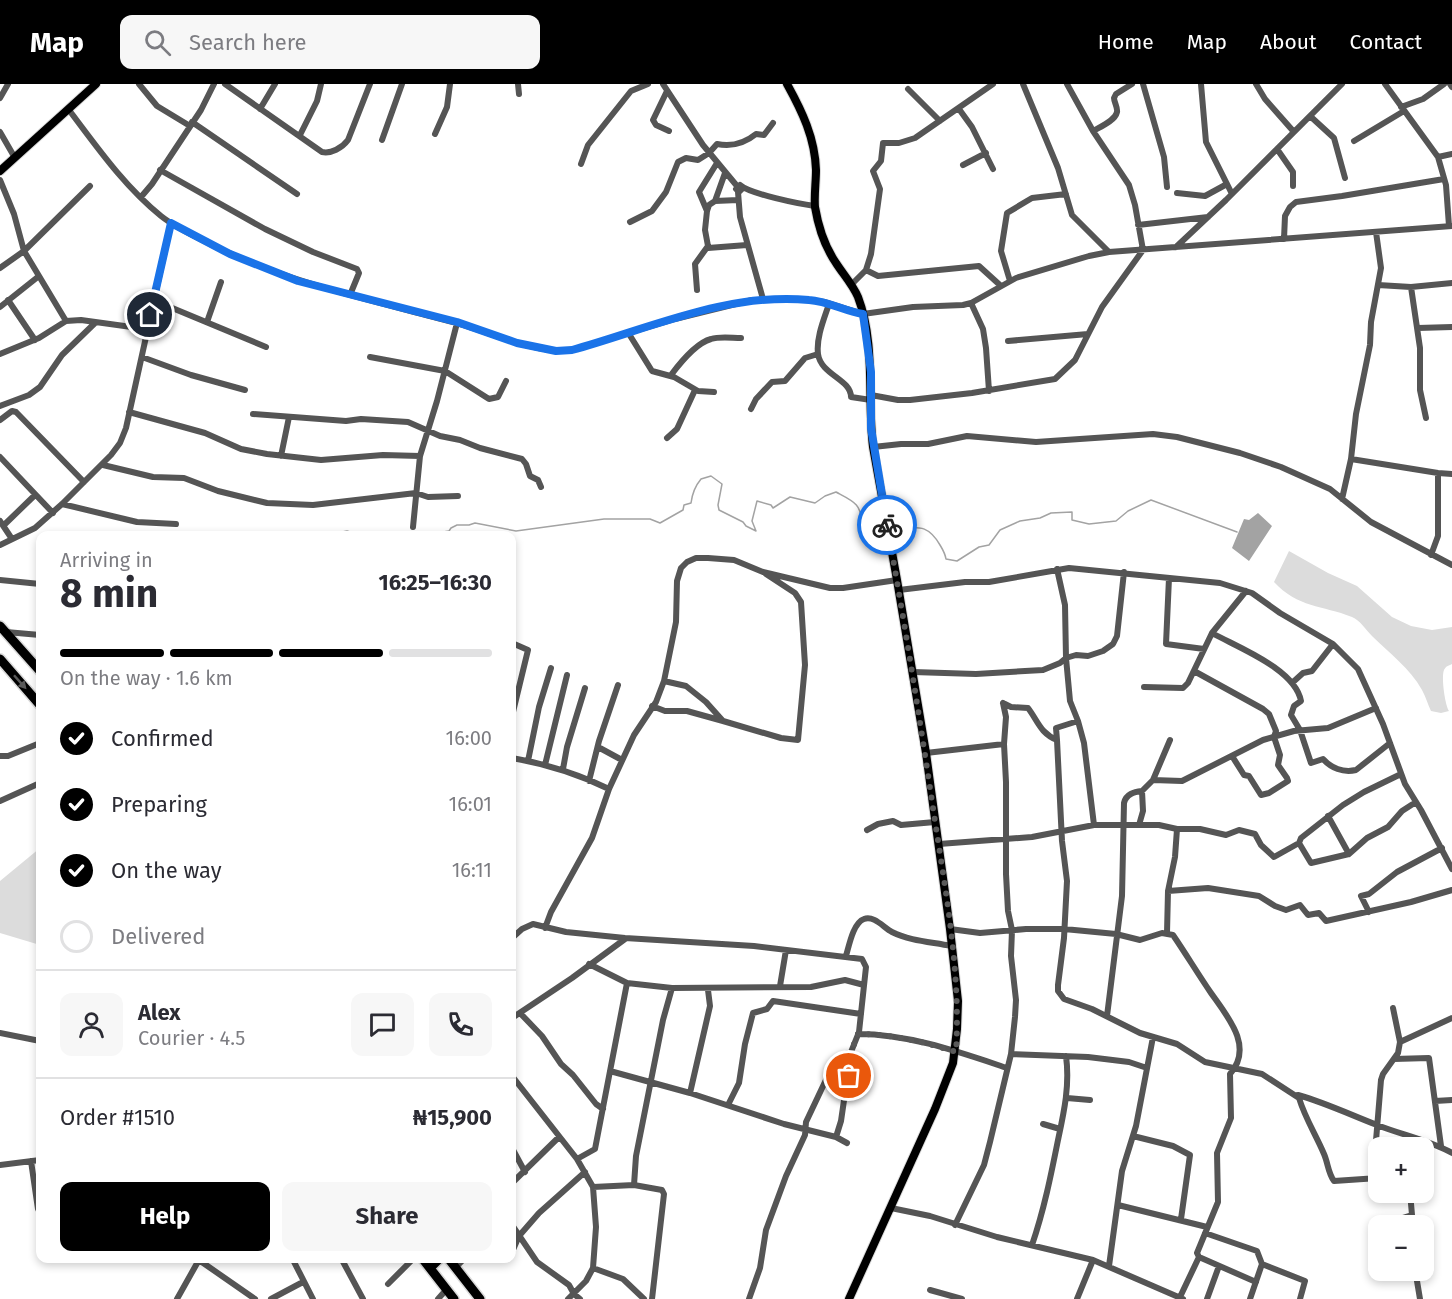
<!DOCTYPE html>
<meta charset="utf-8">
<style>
:root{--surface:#fff;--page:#f7f7f7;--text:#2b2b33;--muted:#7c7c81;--line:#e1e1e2;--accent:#000}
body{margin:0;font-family:"Fira Sans",sans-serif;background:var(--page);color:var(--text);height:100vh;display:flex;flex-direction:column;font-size:22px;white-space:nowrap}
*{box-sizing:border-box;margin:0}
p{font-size:20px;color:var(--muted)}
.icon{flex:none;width:33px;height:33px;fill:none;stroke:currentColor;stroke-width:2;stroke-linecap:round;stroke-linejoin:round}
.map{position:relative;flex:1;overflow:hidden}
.side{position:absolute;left:36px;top:447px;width:480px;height:732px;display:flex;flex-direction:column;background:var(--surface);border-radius:12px;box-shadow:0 3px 9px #0003}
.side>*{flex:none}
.fabs{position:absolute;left:1368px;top:1053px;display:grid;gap:12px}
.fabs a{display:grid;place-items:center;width:66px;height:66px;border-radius:12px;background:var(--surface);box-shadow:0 3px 9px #0003;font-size:30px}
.pin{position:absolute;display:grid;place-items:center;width:51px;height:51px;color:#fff;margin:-26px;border:3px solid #fff;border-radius:50%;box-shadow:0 2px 6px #0007}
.courier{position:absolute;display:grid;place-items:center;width:60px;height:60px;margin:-30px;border:4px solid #1a73e8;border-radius:50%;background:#fff;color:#222;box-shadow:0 2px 8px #0007}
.summary em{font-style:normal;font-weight:700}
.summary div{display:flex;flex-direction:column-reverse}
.summary{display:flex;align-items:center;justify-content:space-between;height:102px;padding:0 24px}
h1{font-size:39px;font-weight:700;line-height:45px}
.bar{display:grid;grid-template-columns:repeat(4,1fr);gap:9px 6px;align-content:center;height:72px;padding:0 24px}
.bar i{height:8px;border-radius:4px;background:var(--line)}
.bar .on{background:var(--accent)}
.bar p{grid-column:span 4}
.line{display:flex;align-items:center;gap:15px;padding:0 24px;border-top:2px solid var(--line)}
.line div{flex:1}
.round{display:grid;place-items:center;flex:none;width:63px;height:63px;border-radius:12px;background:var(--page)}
ol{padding:0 24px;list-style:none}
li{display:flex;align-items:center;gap:18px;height:66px}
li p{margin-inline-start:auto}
li .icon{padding:6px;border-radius:50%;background:var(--accent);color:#fff;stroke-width:4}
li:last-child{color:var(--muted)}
li i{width:33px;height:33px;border:3px solid var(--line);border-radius:50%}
.button{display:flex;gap:12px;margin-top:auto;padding:12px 24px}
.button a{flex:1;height:69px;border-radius:12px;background:var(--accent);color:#fff;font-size:24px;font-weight:700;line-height:69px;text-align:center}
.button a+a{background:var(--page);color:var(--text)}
header{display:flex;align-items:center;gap:36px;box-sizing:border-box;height:84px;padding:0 30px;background:var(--accent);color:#fff}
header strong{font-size:28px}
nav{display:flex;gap:33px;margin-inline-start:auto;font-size:21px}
.search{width:420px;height:54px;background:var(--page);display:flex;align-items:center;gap:15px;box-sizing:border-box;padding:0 21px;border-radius:12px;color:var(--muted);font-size:22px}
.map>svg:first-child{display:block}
.green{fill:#dcdcdc}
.water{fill:#a3a3a3}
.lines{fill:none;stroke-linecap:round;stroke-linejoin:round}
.stream{stroke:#a3a3a3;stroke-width:1.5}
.major-casing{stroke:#dbdbdb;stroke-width:10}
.highway-casing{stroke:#dbdbdb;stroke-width:12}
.minor{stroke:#555;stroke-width:6}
.major{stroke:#000;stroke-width:8}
.highway{stroke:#000;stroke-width:9}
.oneway{fill:#595959}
.done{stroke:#595959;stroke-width:6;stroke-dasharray:0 10.8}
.route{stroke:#1a73e8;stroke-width:8}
</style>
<header>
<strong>Map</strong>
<div class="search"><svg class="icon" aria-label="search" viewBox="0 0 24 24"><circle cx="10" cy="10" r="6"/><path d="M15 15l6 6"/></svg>Search here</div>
<nav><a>Home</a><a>Map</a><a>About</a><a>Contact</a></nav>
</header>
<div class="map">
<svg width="1452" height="1215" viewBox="0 0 1452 1215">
<rect width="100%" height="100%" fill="#fff"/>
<path class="green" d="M 1289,467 L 1328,489 L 1357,502 L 1392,533 L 1411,542 L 1432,546 L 1452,543 L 1452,580 C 1448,582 1446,582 1444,586 C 1441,593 1445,621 1449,627 L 1441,629 L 1431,627 C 1428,621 1426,613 1422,606 C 1410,584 1389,569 1372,552 C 1366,546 1360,536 1352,533 C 1322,521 1298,524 1274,498 Z
M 40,764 L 40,861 L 0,849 L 0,797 Z"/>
<path class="water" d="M 1258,429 L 1272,442 L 1249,477 L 1232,464 L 1244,435 L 1249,436 Z"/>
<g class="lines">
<path class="stream" d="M 892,444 C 915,445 926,437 940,461 C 943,466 945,469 946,475 L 957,477 L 979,463 L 989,461 L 1000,446 L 1020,437 L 1040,434 L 1051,429 L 1072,428 L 1072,436 L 1089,440 L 1116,437 L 1128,427 L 1151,416 L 1237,448
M 323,452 L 347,447 L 363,452
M 420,452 L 449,447 L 451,444 L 457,441 L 469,441 L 475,439 L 516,447 L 604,435 L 650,435 L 660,439 L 683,426 L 684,421 L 691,419 C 692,411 696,401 701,395 L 711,392 L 722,400 L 718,421 L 719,426 L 743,438 L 746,442 L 756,447 L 752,437 L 757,417 L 771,421 L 773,424 L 790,413 L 815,419 L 825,412 L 836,408 C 855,418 860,419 863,441 L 871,447 L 884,445"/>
<g class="major-casing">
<path id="major" d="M 787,0 C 802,27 815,54 816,86 C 816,98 814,111 815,123 C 818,141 825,163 836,179 C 843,190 853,201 858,213 C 876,260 867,315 873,363 L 897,496 L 926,669 L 950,845 L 958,917 L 957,945 L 953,979 L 935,1025 L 849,1215
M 0,87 L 96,0"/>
</g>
<g class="highway-casing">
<path id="highway" d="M 0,542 L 40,587
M 0,575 L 40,621
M 422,1174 L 454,1215
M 448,1174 L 480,1215
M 430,1184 L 440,1174"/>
</g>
<path class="minor" d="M 139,0 L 157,22 L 190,42
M 225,0 L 322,68 C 331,70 342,64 348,56 L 370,0
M 518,0 L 519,10
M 663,0 L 703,61 L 737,102
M 1023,0 L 1058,84 L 1072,131 L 1109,168
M 1143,0 L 1164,73 L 1167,103
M 1201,0 L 1206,58 L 1232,110
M 1256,0 L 1265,15 L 1294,48
M 1385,0 L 1438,73 L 1446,101 L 1449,142
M 1450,0 L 1452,3
M 908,5 L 940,37
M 667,7 L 653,36 L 656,41 L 669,47
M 0,14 L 8,0
M 1401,23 L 1423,15 L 1444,0
M 260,25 L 275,0
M 959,25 L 972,43 L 993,85
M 69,26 C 97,63 124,102 161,132 C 176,144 194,152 212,161 C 288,199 371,216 453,238 C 488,247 536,271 572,266 L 675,235 L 752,216 L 809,216 L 825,218 L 863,230 L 913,223 L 963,221 L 971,219 L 1016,194 L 1089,172 L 1109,168 L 1452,142
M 1310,32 L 1334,54 L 1345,94
M 192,38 L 297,110
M 1093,47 C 1100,43 1115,37 1117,28 C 1118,24 1114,18 1114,14 L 1116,10 L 1132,0
M 0,48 L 15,74
M 435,50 L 447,23 L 450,0
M 300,51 L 317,17 L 321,0
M 382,56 L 402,0
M 1354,57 L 1404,27
M 1277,65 L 1293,88 L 1293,102
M 1438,73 L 1452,70
M 581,80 L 588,61 L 631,7 L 648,0
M 963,81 L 986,69
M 160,86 L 265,145 L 313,168 L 357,185 L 359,189 L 350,211
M 0,96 L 14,130 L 24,167 L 90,102
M 743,104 L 739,108 L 736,105 L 740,101 C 750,110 800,120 815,122
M 738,108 L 740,133 L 763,215
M 1177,109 L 1205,112 L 1227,100
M 141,113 L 152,100 L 201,26 L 214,0
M 715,117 L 738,116
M 707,127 L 699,108 L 717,79
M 630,138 L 652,127 L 666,108 L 678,78 L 686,74 L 698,76 L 709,69 L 717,60 C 732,63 745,59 756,50 L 764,51 L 773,39
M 1138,141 L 1208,133
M 1284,155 L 1285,132 L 1290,123 L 1296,118 L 1342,112 L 1444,95
M 1176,163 L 1226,116 L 1342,0
M 708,164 L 747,161
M 0,184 L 24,167 L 66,237
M 866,186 L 878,192 L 979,182 L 1001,202
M 1010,197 L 1001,167 L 1007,129 L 1032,114 L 1066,110
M 851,201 L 866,186 L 871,170 L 880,105 L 873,87 L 881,77 L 883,59 L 899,59 L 915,54 L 993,0
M 1378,201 L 1411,203 L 1452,199
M 1411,203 L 1420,264 L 1420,306 L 1426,334
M 697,206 L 695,180 L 708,162 L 705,146 L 707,127 L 709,121 L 715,117 L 725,89
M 8,216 L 35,256
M 153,216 L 266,263
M 971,219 L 983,245 L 986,264 L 989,307
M 829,220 C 824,235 816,254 818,270 C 821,291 851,295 851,313 L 871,316
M 0,223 L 39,192
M 207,238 L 221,198
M 1418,244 L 1452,243
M 629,250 L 652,287 L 674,293 L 698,307 L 714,308
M 1008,257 L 1088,250
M 0,270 L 39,254 L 66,237 L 81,236 L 146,245
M 142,273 L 191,291 L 245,306
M 370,273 L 445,287 L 489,315 L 498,313 L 506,297
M 671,291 C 680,279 696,259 711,255 C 720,252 732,254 741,254
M 871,311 L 898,316 L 910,316 L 972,309 L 1055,295 L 1075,276 L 1102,223 L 1143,166 L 1135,121 L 1129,101 L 1093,47 L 1067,0
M 0,322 L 29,311 L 40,303 L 62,271 L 95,239
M 751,325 L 756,315 L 772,298 L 785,297 L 805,274 L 818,270
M 129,328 L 205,349 L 241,365 L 267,370 L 321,376 L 383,371 L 420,372
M 253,330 L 346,337 L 361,335 L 408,338 L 440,352 L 460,356 L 480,364 L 522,375 L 526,380 L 530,392 L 538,396 L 541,403
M 0,336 L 12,327 L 16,328 L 84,398
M 667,354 L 677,345 L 695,306
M 873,363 L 901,360 L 928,360 L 967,352 L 1036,358 L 1153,350 L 1177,353 L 1240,369 L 1281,383 L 1330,405 L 1371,438 L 1452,481
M 281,372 L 289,333
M 0,373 L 53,429
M 1351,375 L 1438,389 L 1452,390
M 103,381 L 153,393 L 184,394 L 218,407 L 267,419 L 313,421 L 416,409 L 428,413 L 458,412
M 1342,415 L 1351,375 L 1356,330 L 1370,261 L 1371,238 L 1381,184 L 1376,148
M 62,420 L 137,438 L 176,440
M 0,437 L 12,455
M 4,441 L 35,411
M 413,443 L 420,372 L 437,317 L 457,239
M 0,461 L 35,444 L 62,420 L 111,371 L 120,359 L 126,344 L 171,139
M 1431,471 L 1438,452 L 1438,389
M 1057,485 L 1065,521 L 1066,574 L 1070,617 L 1078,637 L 1084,659 L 1094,741
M 1169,494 L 1166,560 L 1204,565
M 0,496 L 40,500
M 899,506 L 965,498 L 989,498 L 1069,484 L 1220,499 L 1252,509 L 1280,529 L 1333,560 L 1358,585 L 1383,640 L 1405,700 L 1421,726 L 1452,785
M 6,548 L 40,551
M 1212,549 C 1239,564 1295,585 1301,617 L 1294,622 L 1291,631 L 1300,646 L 1311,679 L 1323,675 C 1331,684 1343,689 1356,686 L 1390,659
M 512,559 L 528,566 L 512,632
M 1194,587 L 1263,625 L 1269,630 L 1276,647 L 1274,653 L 1280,671 L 1278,681 L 1287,694 L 1288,697 L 1269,709 L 1261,711 L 1249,692 L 1244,691 L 1232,672
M 913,588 L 976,590 L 1043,586 L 1060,579 L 1066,574 L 1076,571 L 1088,572 L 1103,567 L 1113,560 L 1117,552 L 1124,488
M 664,597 L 686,602 L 706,618 L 723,637 L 781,654 L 798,656 L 805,581 L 801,518 L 795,509 L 766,490
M 1292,599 L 1303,589 L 1312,587 L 1333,560
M 1144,603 L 1183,604 L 1188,599 L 1212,549 L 1246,507
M 1003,619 L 1011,623 L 1028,624 C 1038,637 1040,649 1057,656 L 1062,757 L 1067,797 L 1064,854 L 1058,901 L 1058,907 L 1064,915 L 1092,925 L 1140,949 L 1177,960 L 1205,978 L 1262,990 L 1299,1014 C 1305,1034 1316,1051 1324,1070 C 1328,1079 1328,1089 1334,1097 L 1378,1094
M 652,622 L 665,627 L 687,627 L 723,637
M 1057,656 L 1056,644 L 1078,637
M 598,663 L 622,676
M 926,669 L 1004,660
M 0,672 L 8,672 L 40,659
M 512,674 C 547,680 576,689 609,705 L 634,651 L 656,618 L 664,597 L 676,538 L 677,497 L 681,484 L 687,478 L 696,474 L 708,474 L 734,476 L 763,488 L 830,504 L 843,504 L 897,496
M 528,677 L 539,623 L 551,584
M 545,681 L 567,591
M 563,685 L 567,663 L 585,604
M 1401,690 L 1364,708 L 1343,721 L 1301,754 L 1299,759 L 1311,779 L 1349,770 L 1367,754 L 1388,743 L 1402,727 L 1416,718
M 1153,696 L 1182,697 L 1263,656 L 1294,647 L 1328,644 L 1376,624
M 589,697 L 599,657 L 618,601
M 0,717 L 40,699
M 1328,732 L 1349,770
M 1139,741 L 1143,727 L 1142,707 L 1153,696 L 1170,656
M 867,746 L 878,740 L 893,737 L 901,741 L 935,738
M 939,760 L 1032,753 L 1094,741 L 1159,741 L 1177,745 L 1200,745 L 1226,751 L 1239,746 L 1255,750 L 1261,761 L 1274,773 L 1299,759
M 1168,807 L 1208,804 L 1259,812 L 1275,822 L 1286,826 L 1300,821 L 1308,831 L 1319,829 L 1326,837 L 1411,818 L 1452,806
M 1369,828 L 1361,812 L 1369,810 L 1397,788 L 1442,764
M 545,844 L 551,828 L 592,754 L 609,705
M 950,845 L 980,849 L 1026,845 L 1064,845 L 1116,850 L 1140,856 L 1162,849 L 1173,851 C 1186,870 1198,890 1211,909 C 1228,933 1254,963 1230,990 L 1231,1034 L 1217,1069 L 1218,1118 L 1197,1169 L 1199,1173 L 1180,1213
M 1167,849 L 1168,807 L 1175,773 L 1177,745
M 512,854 L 522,845 L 533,840 L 566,848 L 625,854 L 754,862 L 862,875 L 866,883 L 859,948 L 851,968 L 841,1037 L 836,1053
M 846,872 C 849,862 853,839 864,835 C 874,831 884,844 892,848 C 910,857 932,858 951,862
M 589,880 L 627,899 L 672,904 L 811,903 L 845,896 L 864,901
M 780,902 L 786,866
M 1393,924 L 1400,958
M 520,929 L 542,952 L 561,980 L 573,991 L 596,1020 L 603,1025
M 1107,932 L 1122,812 L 1124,719 C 1126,710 1134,708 1142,707
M 512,934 L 572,894 L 625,855
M 0,949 L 40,957
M 858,950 C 909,950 959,968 1007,984
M 1011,970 L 1088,973 L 1129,978 L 1147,984
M 1394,975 L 1429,974 L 1441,1062
M 610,987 L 690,1009 L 784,1040 L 836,1053 L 847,1059
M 512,992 L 577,1075 L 593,1103 L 596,1143 L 593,1184 L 586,1197 L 568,1215
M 690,1009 L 710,922 L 708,906
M 1298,1011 C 1326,1019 1351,1031 1377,1041 C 1402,1051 1429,1056 1452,1069
M 1067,1014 L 1090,1016
M 1435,1017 L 1452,1016
M 728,1021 L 739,999 L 745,960 L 753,929 L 767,925 L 773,917 L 861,930
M 1043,1040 L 1060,1045
M 1133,1052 L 1173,1062 L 1190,1071 L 1181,1135
M 512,1064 L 525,1088
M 577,1075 L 595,1065 L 627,899
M 31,1077 L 38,1125 L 40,1125
M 0,1081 L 40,1076
M 1373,1093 L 1381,996 L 1383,990 L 1398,969 L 1400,958 L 1452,934
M 512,1099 L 559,1053
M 634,1101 L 636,1072 L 663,936 L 672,904
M 593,1103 L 634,1101 L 662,1106 L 664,1110 L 652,1215
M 1118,1121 L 1207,1143
M 891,1124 L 930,1132 L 997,1153 L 1093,1176 L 1183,1215
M 512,1141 L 537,1178 L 569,1201 L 574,1210 L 580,1215
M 955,1141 L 984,1081 L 990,1058 L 1011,970 L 1015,933 L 1016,916 L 1011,872 L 1012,846 L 1008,827 L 1006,790 L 1006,698 L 1004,660 L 1006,633 L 1003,619
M 1384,1142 L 1383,1140 L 1412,1131 L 1410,1108
M 1205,1149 L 1257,1167 L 1262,1180 L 1250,1215
M 1032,1161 C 1044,1126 1051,1091 1058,1056 C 1064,1028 1070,1001 1066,972
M 512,1168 L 519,1152 L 539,1129 L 585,1088
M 1199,1173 L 1256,1198
M 196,1174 L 255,1215
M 292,1174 L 313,1215
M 341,1174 L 363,1215
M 499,1174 L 503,1174
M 1262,1180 L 1305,1197 L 1300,1215
M 1109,1182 L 1122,1087 L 1136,1042 L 1153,953
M 455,1184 L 465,1174
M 593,1184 L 623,1195 L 644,1215
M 1397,1186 L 1404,1191 L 1413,1189 L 1416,1191 L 1420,1215
M 388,1200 L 414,1174
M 930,1206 L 962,1215
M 177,1215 L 200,1174
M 271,1215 L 303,1198
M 438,1215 L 446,1206
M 749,1215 L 760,1184 L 766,1146 L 786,1092 L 805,1051 L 806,1038 L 833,981 L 840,972 L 851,968
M 1077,1215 L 1093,1176
M 1207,1215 L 1219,1182"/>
<use href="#major" class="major"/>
<use href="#highway" class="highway"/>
</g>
<defs><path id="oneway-solid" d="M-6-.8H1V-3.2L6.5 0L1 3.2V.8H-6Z" transform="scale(1.5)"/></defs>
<use class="oneway" href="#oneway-solid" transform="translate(20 598) rotate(48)"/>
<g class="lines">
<path class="done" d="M 849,992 L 851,968 L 858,950 C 891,950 925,958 956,968 C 961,887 945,804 933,724 C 919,630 904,535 887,441"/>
<path class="route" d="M 150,231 L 171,139 L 230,170 L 298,197 L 457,238 L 517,259 L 556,267 L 572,266 C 648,245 728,208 809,216 C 828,217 844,227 863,230 L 871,288 L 871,344 L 887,441"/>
</g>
</svg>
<div class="fabs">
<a>+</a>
<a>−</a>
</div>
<div class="pin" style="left:849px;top:992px;background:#ea580c"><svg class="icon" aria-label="bag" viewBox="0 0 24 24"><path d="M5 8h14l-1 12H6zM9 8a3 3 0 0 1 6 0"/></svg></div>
<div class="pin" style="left:150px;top:231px;background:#1f2937"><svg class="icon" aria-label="home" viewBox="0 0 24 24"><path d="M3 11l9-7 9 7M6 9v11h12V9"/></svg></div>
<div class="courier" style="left:887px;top:441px"><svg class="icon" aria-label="bike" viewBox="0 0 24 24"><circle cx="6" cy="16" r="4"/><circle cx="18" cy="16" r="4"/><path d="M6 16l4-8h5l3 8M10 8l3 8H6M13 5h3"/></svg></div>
<section class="side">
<div class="summary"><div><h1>8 min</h1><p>Arriving in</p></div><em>16:25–16:30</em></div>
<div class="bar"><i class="on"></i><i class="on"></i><i class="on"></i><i></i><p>On the way · 1.6 km</p></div>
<ol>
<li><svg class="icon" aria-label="check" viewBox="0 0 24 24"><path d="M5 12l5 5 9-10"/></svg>Confirmed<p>16:00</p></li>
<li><svg class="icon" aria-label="check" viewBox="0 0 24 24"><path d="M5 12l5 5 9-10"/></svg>Preparing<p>16:01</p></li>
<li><svg class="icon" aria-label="check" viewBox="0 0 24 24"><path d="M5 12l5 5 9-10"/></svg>On the way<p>16:11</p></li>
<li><i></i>Delivered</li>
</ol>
<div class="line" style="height:108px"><a class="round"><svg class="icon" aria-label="person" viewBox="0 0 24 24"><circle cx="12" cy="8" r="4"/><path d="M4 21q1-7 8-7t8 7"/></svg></a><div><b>Alex</b><p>Courier · 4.5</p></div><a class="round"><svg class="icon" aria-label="chat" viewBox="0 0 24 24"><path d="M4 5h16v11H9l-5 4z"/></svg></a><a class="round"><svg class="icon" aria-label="phone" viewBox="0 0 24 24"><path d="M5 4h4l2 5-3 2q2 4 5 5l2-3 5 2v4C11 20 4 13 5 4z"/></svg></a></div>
<div class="line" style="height:78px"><div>Order #1510</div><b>₦15,900</b></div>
<div class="button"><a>Help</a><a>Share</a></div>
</section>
</div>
